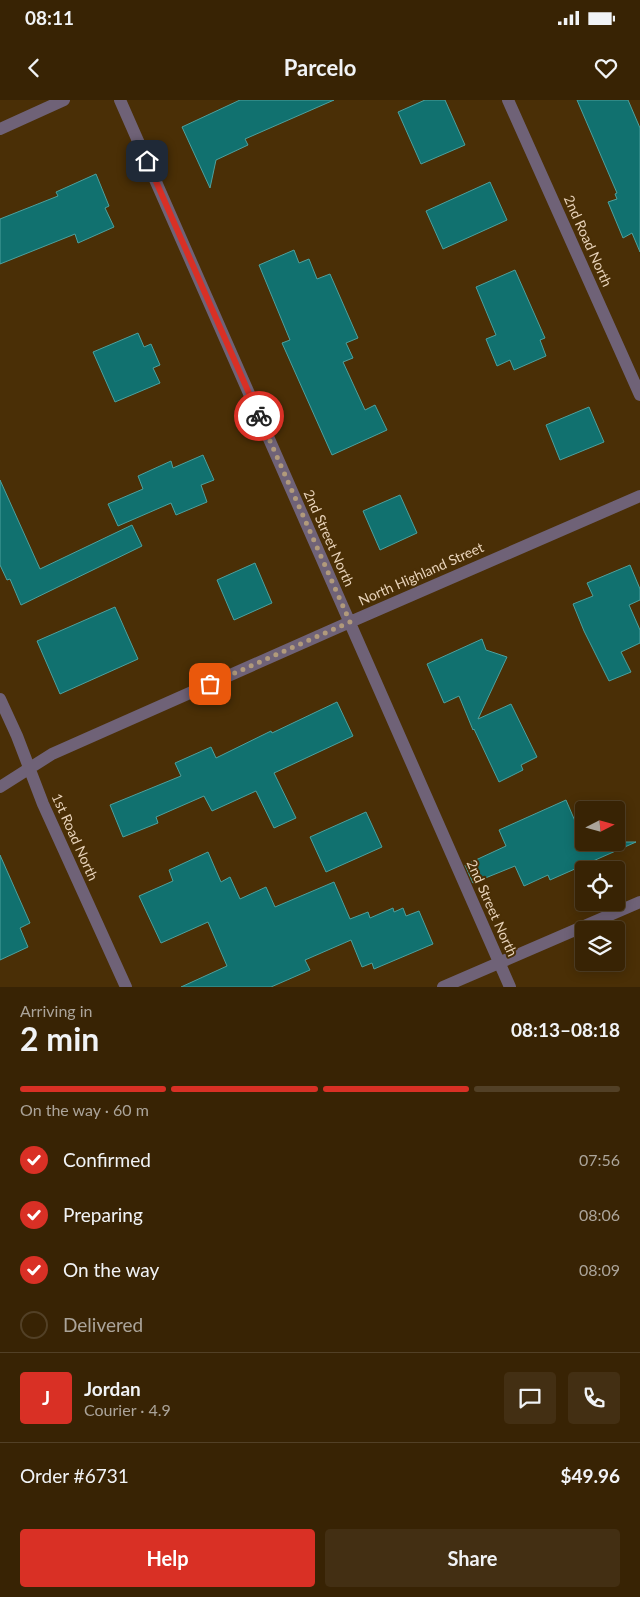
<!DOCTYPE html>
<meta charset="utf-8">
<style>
:root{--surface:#382304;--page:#432f13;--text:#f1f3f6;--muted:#aba49a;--line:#524026;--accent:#d93025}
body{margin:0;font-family:Lato,sans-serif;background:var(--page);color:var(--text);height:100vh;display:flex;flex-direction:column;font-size:19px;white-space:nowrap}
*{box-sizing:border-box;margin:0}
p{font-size:16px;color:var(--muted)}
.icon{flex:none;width:28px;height:28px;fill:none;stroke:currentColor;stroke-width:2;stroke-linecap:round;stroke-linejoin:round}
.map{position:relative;height:887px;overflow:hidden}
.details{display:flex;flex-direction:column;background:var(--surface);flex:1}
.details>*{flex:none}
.needle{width:32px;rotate:84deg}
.buttons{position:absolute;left:575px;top:701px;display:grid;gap:10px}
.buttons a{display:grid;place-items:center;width:50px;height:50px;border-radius:5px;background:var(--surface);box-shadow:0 2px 12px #0003,0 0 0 1px var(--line);font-size:25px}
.pin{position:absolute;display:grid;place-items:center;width:42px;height:42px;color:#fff;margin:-21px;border-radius:10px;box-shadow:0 2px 8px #0006}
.courier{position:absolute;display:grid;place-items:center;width:50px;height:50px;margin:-25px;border:4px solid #d93025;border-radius:50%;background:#fff;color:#222;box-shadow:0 1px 6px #0007}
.headline em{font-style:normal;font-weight:700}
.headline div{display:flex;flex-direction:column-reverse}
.headline{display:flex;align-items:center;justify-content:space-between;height:85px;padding:0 20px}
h1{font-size:32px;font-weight:700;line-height:38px}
.bar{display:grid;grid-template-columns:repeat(4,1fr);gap:8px 5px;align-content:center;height:60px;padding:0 20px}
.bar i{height:6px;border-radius:4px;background:var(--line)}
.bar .current{background:var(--accent)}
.bar p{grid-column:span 4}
.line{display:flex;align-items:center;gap:12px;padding:0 20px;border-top:1px solid var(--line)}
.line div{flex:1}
.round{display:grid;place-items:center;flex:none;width:52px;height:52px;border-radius:5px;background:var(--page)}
ol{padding:0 20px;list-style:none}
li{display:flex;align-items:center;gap:15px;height:55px}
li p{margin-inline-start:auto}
li .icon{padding:5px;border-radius:50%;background:var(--accent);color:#fff;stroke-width:4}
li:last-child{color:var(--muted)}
li i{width:28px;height:28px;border:2px solid var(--line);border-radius:50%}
.cta{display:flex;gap:10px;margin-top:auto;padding:10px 20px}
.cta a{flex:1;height:58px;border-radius:5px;background:var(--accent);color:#fff;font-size:20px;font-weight:700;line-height:58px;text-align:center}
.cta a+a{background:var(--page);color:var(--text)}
.status{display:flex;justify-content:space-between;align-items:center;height:35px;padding:0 25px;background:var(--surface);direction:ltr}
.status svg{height:14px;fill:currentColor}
header{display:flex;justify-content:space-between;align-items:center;height:65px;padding:0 20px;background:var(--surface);font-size:22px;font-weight:700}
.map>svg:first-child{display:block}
.building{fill:#11716f;stroke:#4da19e}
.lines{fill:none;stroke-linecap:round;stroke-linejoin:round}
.minor{stroke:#6f6277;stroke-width:12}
.done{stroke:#b19a7b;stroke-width:5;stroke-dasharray:0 9}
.route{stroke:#d93025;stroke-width:6}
.labels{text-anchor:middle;stroke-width:4;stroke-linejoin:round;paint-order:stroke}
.street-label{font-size:14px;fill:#e8d3ba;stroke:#4a2f06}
</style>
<div class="status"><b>08:11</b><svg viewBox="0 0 49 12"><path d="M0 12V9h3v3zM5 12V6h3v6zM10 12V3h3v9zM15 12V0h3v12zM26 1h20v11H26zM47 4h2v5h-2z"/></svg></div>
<header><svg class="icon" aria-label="back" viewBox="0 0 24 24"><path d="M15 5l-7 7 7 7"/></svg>Parcelo<svg class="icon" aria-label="heart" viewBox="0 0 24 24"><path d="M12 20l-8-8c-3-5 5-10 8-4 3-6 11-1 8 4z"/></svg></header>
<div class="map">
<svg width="640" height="887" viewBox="0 0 640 887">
<rect width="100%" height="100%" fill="#4a2f06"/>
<path class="building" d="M 240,0 L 334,0 L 245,39 L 248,45 L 216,60 L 210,88 L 182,27 Z
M 425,0 L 445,0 L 465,45 L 421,64 L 398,12 Z
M 577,0 L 628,0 L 640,28 L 640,152 L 632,133 L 623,138 L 608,102 L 617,99 L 615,94 L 617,93 Z
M 96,74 L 109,106 L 105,108 L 114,127 L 78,143 L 75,134 L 0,164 L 0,119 L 58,96 L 56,92 Z
M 490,82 L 507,120 L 443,149 L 426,111 Z
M 294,150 L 299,163 L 309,159 L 317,179 L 330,174 L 358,238 L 346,243 L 353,258 L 343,262 L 365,310 L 375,305 L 387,330 L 332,355 L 282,243 L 290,240 L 259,165 Z
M 515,170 L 545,238 L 540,240 L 546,256 L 514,270 L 510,260 L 497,266 L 486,239 L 496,235 L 476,187 Z
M 138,233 L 144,247 L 151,244 L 160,265 L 153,268 L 160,283 L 115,302 L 93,252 Z
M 589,307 L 604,342 L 560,360 L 546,325 Z
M 203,355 L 214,380 L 201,385 L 207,402 L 176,415 L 171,403 L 118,426 L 108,404 L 143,389 L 138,376 L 171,361 L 173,368 Z
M 0,380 L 40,469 L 132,425 L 142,446 L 21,505 L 10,479 L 7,480 L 0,465 Z
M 400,395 L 417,433 L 380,450 L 363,411 Z
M 255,463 L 272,503 L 234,520 L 217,480 Z
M 630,465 L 640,489 L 640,500 L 629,505 L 640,530 L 640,543 L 621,552 L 631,572 L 609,581 L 584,531 L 573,504 L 593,496 L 587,483 Z
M 115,507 L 138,559 L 60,594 L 37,541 Z
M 482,539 L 486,550 L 507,557 L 478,619 L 511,604 L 537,657 L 521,665 L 523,670 L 499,682 L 474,629 L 473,630 L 459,596 L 444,603 L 427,564 Z
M 337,602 L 353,636 L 274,673 L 296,718 L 274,728 L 256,691 L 212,711 L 204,696 L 156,717 L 158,723 L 123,737 L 110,705 L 181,676 L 175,663 L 211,647 L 216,658 L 271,631 L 272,633 Z
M 566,700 L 584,742 L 636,742 L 550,780 L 548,775 L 524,786 L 515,766 L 473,783 L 465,765 L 506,746 L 499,730 Z
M 366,712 L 382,747 L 326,772 L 310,737 Z
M 208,752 L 221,782 L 230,777 L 240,799 L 266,787 L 275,807 L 334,782 L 350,819 L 368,812 L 370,818 L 393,808 L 394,812 L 403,808 L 406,816 L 419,811 L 433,844 L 374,869 L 372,863 L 362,867 L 351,840 L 305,860 L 310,870 L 271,887 L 181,887 L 227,866 L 208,822 L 161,843 L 139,796 L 173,781 L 169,770 Z
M 0,755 L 30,823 L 20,828 L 28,847 L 0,860 Z"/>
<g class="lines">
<path class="minor" d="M 120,0 L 510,887
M 508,0 L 640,295
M 0,29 L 64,0
M 0,599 L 17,636 L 43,704 L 126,887
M 0,687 L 52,654 L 350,522 L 640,396
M 443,887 L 640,802"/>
</g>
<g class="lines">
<path class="done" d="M 210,584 L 350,522 L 259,316"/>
<path class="route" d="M 147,61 L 259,316"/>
</g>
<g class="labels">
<g class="street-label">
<text transform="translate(588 141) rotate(66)" y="5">2nd Road North</text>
<text transform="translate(329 438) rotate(66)" y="5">2nd Street North</text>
<text transform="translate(421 474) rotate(-24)" y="5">North Highland Street</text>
<text transform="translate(75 737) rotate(66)" y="5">1st Road North</text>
<text transform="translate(492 808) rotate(66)" y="5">2nd Street North</text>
</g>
</g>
</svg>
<div class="buttons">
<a><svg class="needle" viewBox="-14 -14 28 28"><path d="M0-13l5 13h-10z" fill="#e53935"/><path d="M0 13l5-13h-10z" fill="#aba49a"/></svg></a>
<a><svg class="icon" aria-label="locate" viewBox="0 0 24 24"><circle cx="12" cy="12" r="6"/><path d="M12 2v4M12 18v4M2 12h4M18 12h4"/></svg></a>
<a><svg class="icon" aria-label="layers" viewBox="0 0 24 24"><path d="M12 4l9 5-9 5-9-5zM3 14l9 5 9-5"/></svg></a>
</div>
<div class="pin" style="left:210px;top:584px;background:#ea580c"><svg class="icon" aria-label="bag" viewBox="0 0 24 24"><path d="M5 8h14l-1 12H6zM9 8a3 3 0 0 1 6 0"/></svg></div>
<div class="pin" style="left:147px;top:61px;background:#1f2937"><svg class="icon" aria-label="home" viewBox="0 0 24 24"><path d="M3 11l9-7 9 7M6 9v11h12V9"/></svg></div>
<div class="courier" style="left:259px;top:316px"><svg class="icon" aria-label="bike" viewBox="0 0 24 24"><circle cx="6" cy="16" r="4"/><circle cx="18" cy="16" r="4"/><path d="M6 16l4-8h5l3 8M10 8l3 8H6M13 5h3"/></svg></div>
</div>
<section class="details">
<div class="headline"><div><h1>2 min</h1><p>Arriving in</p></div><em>08:13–08:18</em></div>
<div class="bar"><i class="current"></i><i class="current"></i><i class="current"></i><i></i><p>On the way · 60 m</p></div>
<ol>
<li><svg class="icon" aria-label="check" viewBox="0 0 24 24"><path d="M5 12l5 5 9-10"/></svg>Confirmed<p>07:56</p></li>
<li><svg class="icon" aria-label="check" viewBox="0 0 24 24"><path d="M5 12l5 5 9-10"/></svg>Preparing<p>08:06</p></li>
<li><svg class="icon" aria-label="check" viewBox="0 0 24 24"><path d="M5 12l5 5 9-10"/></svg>On the way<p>08:09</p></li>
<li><i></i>Delivered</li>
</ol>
<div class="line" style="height:90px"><b class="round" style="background:var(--accent);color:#fff">J</b><div><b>Jordan</b><p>Courier · 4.9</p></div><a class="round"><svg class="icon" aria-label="chat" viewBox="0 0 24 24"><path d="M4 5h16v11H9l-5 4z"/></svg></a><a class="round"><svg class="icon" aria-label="phone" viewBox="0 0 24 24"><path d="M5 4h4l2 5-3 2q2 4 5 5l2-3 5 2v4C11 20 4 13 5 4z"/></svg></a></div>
<div class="line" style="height:65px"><div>Order #6731</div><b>$49.96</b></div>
<div class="cta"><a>Help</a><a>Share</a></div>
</section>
